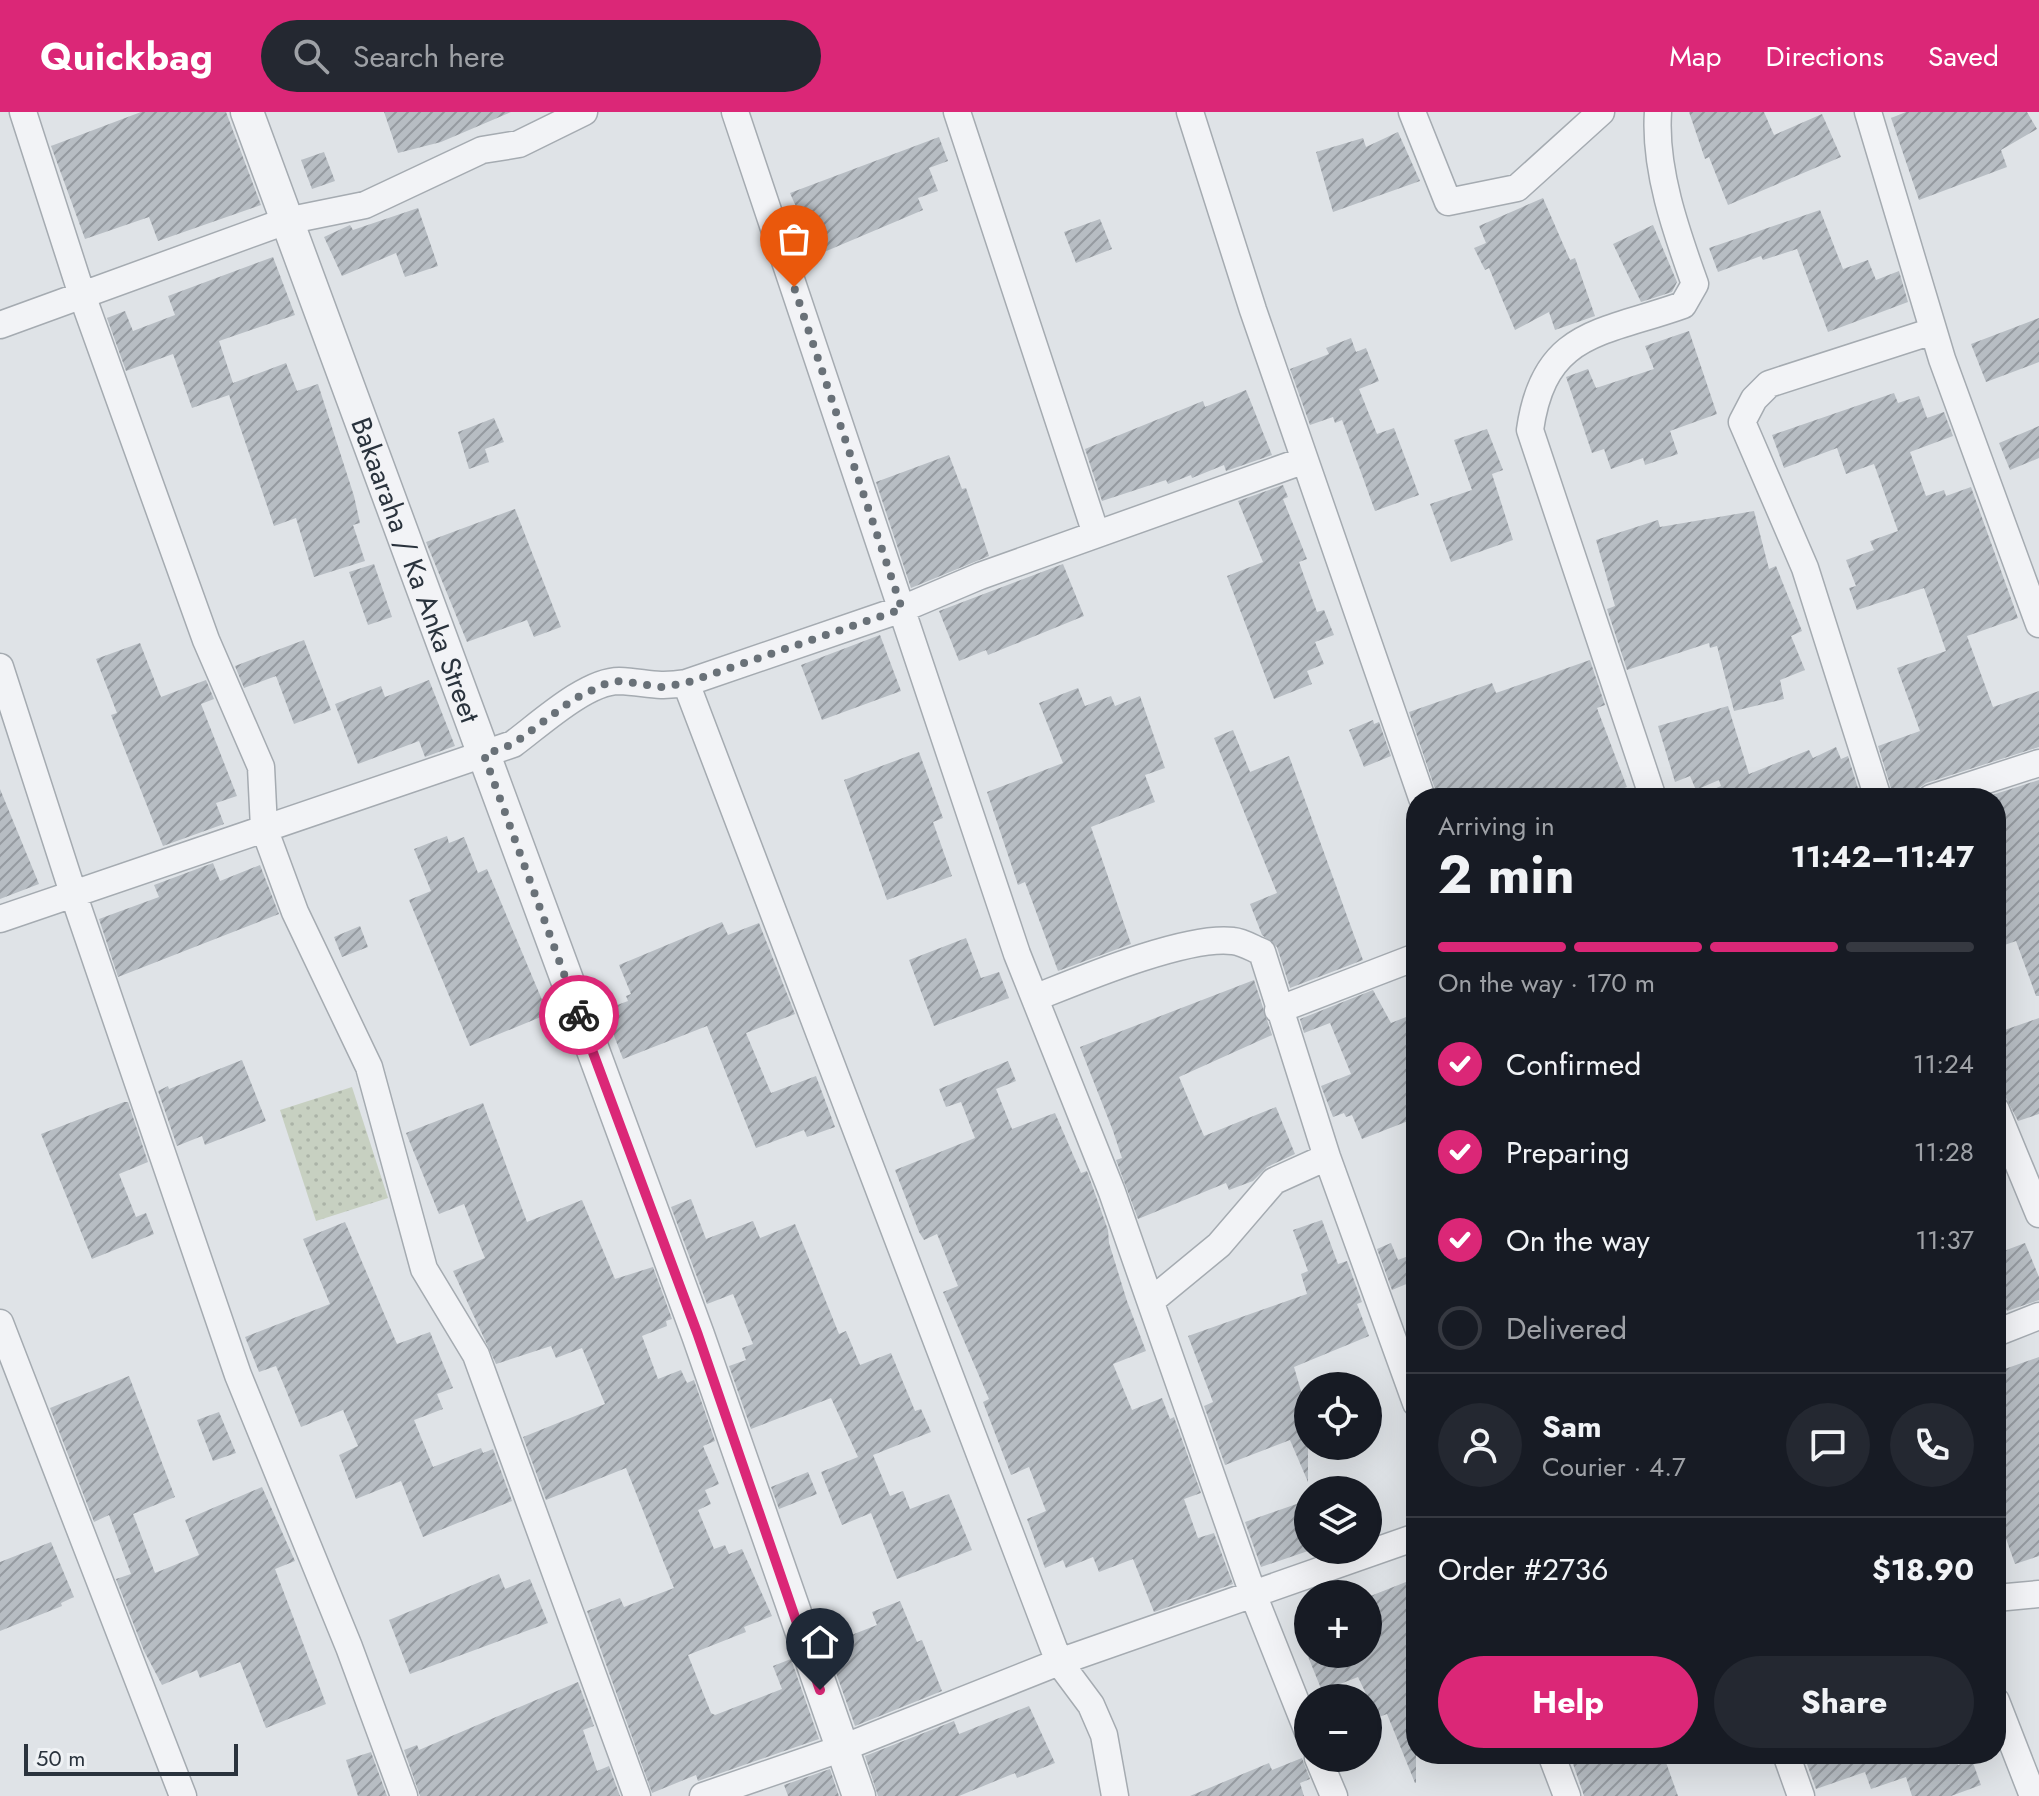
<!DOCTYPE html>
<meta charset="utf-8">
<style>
:root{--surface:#171b24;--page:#242831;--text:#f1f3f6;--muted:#9ea1a6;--line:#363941;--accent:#db2777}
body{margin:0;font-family:Jost,sans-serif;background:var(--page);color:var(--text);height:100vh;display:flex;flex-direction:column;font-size:30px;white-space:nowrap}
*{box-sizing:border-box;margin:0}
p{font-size:26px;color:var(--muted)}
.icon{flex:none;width:44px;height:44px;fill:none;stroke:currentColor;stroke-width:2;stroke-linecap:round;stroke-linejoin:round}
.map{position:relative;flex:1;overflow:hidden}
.sheet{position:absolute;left:1406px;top:676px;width:600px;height:976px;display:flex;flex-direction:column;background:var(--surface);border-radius:32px;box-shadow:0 8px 32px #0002}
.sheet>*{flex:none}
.fabs{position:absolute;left:1294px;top:1260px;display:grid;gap:16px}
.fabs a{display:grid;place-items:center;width:88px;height:88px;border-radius:50%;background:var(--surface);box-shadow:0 8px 32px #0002;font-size:40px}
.scale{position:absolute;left:24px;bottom:20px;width:214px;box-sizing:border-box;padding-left:8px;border:4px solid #2a333d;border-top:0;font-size:22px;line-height:28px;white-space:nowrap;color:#2a333d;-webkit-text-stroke:6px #eff2f5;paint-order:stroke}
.pin{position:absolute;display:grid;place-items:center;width:68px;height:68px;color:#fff;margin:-82px -34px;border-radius:50% 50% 50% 0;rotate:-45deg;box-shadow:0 0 8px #0007}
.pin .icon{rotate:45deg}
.courier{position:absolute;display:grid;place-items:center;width:80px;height:80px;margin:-40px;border:6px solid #db2777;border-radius:50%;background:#fff;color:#222;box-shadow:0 2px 10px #0007}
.summary em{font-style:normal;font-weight:700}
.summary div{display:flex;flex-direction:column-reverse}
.summary{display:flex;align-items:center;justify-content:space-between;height:136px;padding:0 32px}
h1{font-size:52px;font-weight:700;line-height:60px}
.bar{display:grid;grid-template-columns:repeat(4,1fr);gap:12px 8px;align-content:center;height:96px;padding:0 32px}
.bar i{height:10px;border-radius:6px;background:var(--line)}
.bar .current{background:var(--accent)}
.bar p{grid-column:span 4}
.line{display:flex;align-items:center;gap:20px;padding:0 32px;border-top:2px solid var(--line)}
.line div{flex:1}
.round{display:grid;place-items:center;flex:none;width:84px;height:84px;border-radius:42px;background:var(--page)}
ol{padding:0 32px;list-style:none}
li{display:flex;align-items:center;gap:24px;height:88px}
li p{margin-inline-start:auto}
li .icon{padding:8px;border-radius:50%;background:var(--accent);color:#fff;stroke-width:4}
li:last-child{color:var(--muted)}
li i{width:44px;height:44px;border:4px solid var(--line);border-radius:50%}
.cta{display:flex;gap:16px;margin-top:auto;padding:16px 32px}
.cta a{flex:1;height:92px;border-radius:48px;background:var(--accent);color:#fff;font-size:32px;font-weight:700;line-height:92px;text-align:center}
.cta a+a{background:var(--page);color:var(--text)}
header{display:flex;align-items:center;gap:48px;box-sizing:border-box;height:112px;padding:0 40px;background:var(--accent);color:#fff}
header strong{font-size:38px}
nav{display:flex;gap:44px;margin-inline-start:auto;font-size:28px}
.search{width:560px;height:72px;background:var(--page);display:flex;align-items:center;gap:20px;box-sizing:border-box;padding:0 28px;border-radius:44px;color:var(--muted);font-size:30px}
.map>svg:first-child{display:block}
.park{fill:url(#park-dots)}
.building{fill:url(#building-hatch)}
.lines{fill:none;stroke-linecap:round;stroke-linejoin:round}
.minor-casing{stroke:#a5abb1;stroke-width:29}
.tertiary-casing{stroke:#a5abb1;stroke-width:35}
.minor{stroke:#f2f3f6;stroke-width:26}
.tertiary{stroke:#f2f3f6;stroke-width:32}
.done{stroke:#697178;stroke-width:8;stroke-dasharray:0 14.4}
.route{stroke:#db2777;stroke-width:10}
.labels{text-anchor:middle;stroke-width:6;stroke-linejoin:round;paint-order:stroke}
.street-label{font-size:28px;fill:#2a333d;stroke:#eff2f5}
</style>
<header>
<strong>Quickbag</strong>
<div class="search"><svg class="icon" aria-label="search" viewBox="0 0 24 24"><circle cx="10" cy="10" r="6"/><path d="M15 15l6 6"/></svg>Search here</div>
<nav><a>Map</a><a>Directions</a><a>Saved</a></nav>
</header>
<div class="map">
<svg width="2039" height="1684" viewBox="0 0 2039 1684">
<defs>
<pattern id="park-dots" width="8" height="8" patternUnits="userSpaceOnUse" patternTransform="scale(2)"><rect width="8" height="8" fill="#c7d0c1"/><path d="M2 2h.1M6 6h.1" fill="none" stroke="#abb3a7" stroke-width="1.8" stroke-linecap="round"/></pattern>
<pattern id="building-hatch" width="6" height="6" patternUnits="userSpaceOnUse" patternTransform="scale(2)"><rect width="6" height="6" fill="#b7bdc3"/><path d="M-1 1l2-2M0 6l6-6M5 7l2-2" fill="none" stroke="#959aa0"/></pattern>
</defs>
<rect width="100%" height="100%" fill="#dfe3e7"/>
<path class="park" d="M 352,975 L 388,1086 L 316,1109 L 280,998 Z"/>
<path class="building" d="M 141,0 L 226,0 L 261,93 L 158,129 L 149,105 L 85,127 L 51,34 Z
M 384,0 L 511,0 L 441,30 L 398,41 Z
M 1689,0 L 1764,0 L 1774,23 L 1822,2 L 1841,45 L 1728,93 L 1709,45 L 1705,47 Z
M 1906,0 L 2027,0 L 2037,17 L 2001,38 L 2007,55 L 1919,88 L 1891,6 Z
M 1398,20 L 1420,69 L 1333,100 L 1316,40 L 1363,26 L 1366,35 Z
M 939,25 L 948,49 L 929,56 L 938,79 L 918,86 L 923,98 L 817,143 L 790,81 Z
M 324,40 L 335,69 L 312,77 L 301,48 Z
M 1543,86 L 1570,148 L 1575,146 L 1595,204 L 1555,218 L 1549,200 L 1515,218 L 1489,156 L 1485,158 L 1474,136 L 1486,131 L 1479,114 Z
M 418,96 L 438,154 L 405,165 L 396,141 L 342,164 L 324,125 L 350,113 L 353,118 Z
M 1820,98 L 1843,157 L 1868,148 L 1876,168 L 1899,159 L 1908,190 L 1828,220 L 1797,137 L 1763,148 L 1761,144 L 1718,160 L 1709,136 Z
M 1100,107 L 1112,137 L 1076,151 L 1064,120 Z
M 1653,113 L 1677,170 L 1672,180 L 1641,190 L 1613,132 Z
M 273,145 L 295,203 L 219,229 L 233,271 L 286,251 L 297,279 L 318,272 L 354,384 L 360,411 L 353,413 L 365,449 L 314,465 L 296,406 L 274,414 L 229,283 L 192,296 L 173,242 L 126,259 L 107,206 L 125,199 L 133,219 L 175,203 L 168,184 Z
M 2039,206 L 2039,250 L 1986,270 L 1971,232 Z
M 1689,219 L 1717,302 L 1670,319 L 1678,342 L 1645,353 L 1643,346 L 1611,357 L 1604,337 L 1592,341 L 1566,265 L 1588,257 L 1596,276 L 1654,257 L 1645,234 Z
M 1351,226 L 1356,240 L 1366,236 L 1379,269 L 1359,277 L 1377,322 L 1394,316 L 1419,383 L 1375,399 L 1342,308 L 1335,311 L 1333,305 L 1310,313 L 1290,257 L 1329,242 L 1326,236 Z
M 1246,278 L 1272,343 L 1226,359 L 1224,353 L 1192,366 L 1191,363 L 1168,372 L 1166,368 L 1102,389 L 1085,337 L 1203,289 L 1205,295 Z
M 1894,281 L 1898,291 L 1919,284 L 1927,306 L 1944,300 L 1953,324 L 1910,340 L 1926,384 L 1944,378 L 1946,384 L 1971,375 L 2018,506 L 1967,524 L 1993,595 L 2039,579 L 2039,635 L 1926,671 L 1919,676 L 1915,686 L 1894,686 L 1878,634 L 1920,619 L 1897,556 L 1946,539 L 1924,476 L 1857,498 L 1849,476 L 1856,474 L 1846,448 L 1874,438 L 1870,429 L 1898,419 L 1874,352 L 1846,362 L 1837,336 L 1784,356 L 1772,323 Z
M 494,306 L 504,330 L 485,337 L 489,350 L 469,357 L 458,320 Z
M 2039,314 L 2039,346 L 2010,358 L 1999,331 Z
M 1487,317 L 1503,358 L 1492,362 L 1513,428 L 1451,450 L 1430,392 L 1472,378 L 1454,328 Z
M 949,343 L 962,377 L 966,376 L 989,444 L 911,476 L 876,370 Z
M 1283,373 L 1288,385 L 1283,387 L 1307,447 L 1299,450 L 1317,500 L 1324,498 L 1334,523 L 1315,530 L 1324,552 L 1307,559 L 1312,572 L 1274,587 L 1227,464 L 1263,450 L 1238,389 Z
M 515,397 L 561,515 L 534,525 L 527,508 L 467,530 L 426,430 Z
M 1754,399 L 1769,457 L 1776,454 L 1802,519 L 1791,524 L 1805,558 L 1780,568 L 1784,587 L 1734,599 L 1717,534 L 1710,536 L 1709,531 L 1627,558 L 1607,497 L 1615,494 L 1596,428 L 1658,408 L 1660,415 Z
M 374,452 L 392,505 L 368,513 L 349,460 Z
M 1063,452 L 1084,504 L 988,543 L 986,538 L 959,549 L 939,499 Z
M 880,523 L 901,579 L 822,608 L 801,553 Z
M 304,528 L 331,598 L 294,612 L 276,564 L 244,576 L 235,554 Z
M 140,531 L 161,585 L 206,568 L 214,587 L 201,592 L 237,684 L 216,691 L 224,712 L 163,734 L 111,603 L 117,601 L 96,547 Z
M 1590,548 L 1605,593 L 1597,596 L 1627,675 L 1597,686 L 1438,686 L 1409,600 L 1492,571 L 1496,581 Z
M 429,568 L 455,634 L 425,645 L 419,629 L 358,652 L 335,592 L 381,574 L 385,585 Z
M 1078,576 L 1085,594 L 1111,584 L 1115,594 L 1140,584 L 1165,656 L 1145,663 L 1155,690 L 1091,715 L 1131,832 L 1058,859 L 1025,770 L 1018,773 L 987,680 L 1063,651 L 1039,591 Z
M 1728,594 L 1749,662 L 1809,638 L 1813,646 L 1836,635 L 1841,647 L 1848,644 L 1861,686 L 1693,686 L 1721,674 L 1719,668 L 1696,678 L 1690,664 L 1675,670 L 1658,614 Z
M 1373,608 L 1374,612 L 1379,610 L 1391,644 L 1364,655 L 1349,618 Z
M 1233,618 L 1250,660 L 1289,644 L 1363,848 L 1290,876 L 1277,835 L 1262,823 L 1250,792 L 1277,781 L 1214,626 Z
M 919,640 L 943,706 L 933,710 L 952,764 L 887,788 L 844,668 Z
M 2039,668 L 2039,884 L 2036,884 L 2016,829 L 1996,836 L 1996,686 L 1983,686 Z
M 0,677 L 39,772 L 0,787 Z
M 447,724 L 449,731 L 464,725 L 478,761 L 487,757 L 548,902 L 470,934 L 409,788 L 431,779 L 414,737 Z
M 213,751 L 220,769 L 260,753 L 279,802 L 118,865 L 99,807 L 159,785 L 154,773 Z
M 722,810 L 728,823 L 759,811 L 795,902 L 746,921 L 771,981 L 816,964 L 835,1015 L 807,1025 L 804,1018 L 756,1036 L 707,914 L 623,947 L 604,898 L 628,889 L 626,884 L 631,882 L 619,853 Z
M 360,814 L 368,835 L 342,845 L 334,825 Z
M 966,826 L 981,866 L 999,860 L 1009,886 L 934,914 L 909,848 Z
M 1254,868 L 1272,923 L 1179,965 L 1204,1024 L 1276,995 L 1295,1042 L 1267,1055 L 1253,1069 L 1229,1078 L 1226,1071 L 1138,1107 L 1116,1048 L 1122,1046 L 1113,1019 L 1080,935 Z
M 1373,878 L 1391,911 L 1416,901 L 1416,1006 L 1362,1027 L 1352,1003 L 1346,1005 L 1344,1001 L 1333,1005 L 1321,974 L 1351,962 L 1330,911 L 1304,921 L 1300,907 Z
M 2039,906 L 2039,1002 L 2018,1009 L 2006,986 L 1996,982 L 1996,921 Z
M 242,948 L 266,1009 L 205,1033 L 202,1024 L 177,1034 L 158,979 L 168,974 L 169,977 Z
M 1008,949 L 1016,969 L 996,977 L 1012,1017 L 1055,1001 L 1081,1061 L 1087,1059 L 1108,1118 L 1109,1131 L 1127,1189 L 1146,1239 L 1113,1252 L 1132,1298 L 1162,1286 L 1170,1307 L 1174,1305 L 1201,1381 L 1184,1387 L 1198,1426 L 1214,1421 L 1233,1472 L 1154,1500 L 1133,1447 L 1099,1460 L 1093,1445 L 1066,1456 L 1063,1448 L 1045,1456 L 1027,1407 L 1046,1399 L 1029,1355 L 1011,1363 L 983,1290 L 989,1287 L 943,1180 L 958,1174 L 937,1122 L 924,1128 L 919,1120 L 895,1058 L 975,1026 L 961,990 L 946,995 L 939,977 Z
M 124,990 L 128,990 L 148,1050 L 119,1062 L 136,1105 L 146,1101 L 154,1122 L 92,1147 L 41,1022 Z
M 483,991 L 527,1110 L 582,1088 L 615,1167 L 653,1155 L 672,1207 L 666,1209 L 667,1214 L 642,1224 L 658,1267 L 681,1258 L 687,1271 L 694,1268 L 715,1329 L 703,1334 L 719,1372 L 705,1378 L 711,1392 L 698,1398 L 714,1437 L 725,1433 L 729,1442 L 742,1437 L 772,1504 L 744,1515 L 746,1520 L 688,1543 L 711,1601 L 715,1603 L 782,1577 L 773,1554 L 791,1547 L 819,1627 L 698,1669 L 696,1663 L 652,1681 L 587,1499 L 620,1486 L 624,1495 L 674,1476 L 626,1356 L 546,1388 L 523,1325 L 605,1292 L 582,1236 L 556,1246 L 551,1234 L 496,1252 L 453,1159 L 485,1146 L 480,1134 L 464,1092 L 439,1102 L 406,1021 Z
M 691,1087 L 706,1127 L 753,1109 L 760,1126 L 795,1112 L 839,1222 L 846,1219 L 860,1253 L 891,1241 L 915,1299 L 921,1297 L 931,1320 L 873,1343 L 890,1384 L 903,1379 L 910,1397 L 949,1382 L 972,1438 L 897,1467 L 871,1401 L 842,1413 L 821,1360 L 858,1345 L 831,1286 L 751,1317 L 729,1254 L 746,1248 L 742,1236 L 753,1232 L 733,1182 L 707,1192 L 671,1095 Z
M 1322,1108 L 1338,1152 L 1347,1149 L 1362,1190 L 1357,1192 L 1369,1224 L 1294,1255 L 1308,1303 L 1308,1370 L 1290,1328 L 1225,1353 L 1204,1294 L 1213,1290 L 1188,1224 L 1307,1182 L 1301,1162 L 1308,1159 L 1293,1118 Z
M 345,1110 L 397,1232 L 430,1220 L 453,1276 L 437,1282 L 443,1297 L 414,1308 L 433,1355 L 481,1336 L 483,1341 L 493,1337 L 512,1389 L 423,1425 L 401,1369 L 356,1387 L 339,1343 L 358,1334 L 343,1298 L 301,1315 L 276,1254 L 259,1260 L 245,1225 L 330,1192 L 303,1127 Z
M 1391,1131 L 1398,1148 L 1416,1141 L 1416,1168 L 1392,1178 L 1377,1137 Z
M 2025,1131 L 2039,1165 L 2039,1188 L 2007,1199 L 1996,1172 L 1996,1142 Z
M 2039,1245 L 2039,1444 L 2015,1452 L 2004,1421 L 1996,1424 L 1996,1260 Z
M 129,1264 L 175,1385 L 133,1402 L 155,1461 L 199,1443 L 185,1408 L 262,1375 L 295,1449 L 275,1457 L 326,1592 L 266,1616 L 240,1550 L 200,1566 L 197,1558 L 162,1573 L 144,1539 L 116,1467 L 131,1462 L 109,1403 L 94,1410 L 50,1296 Z
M 219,1300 L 236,1341 L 213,1349 L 197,1308 Z
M 808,1360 L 817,1382 L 779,1397 L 771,1375 Z
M 1308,1388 L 1308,1439 L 1261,1455 L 1245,1410 Z
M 51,1430 L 74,1485 L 61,1491 L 62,1494 L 0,1519 L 0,1450 Z
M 499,1462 L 505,1477 L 530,1467 L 548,1511 L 410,1562 L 389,1508 Z
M 1416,1466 L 1416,1671 L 1415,1671 L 1387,1602 L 1368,1609 L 1368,1586 L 1358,1565 L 1322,1579 L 1307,1542 L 1368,1542 L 1368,1485 Z
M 900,1489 L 917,1530 L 922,1528 L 942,1579 L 855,1614 L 826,1533 L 877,1513 L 872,1500 Z
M 578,1570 L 594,1614 L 583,1618 L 597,1659 L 609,1654 L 620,1684 L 420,1684 L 404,1638 L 417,1633 L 419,1638 Z
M 1029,1594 L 1055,1651 L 1017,1666 L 1015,1661 L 959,1684 L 878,1684 L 865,1644 L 954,1609 L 959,1622 Z
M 371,1640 L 387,1684 L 358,1684 L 346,1648 Z
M 1584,1642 L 1663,1642 L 1678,1684 L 1584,1684 L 1571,1646 Z
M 1835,1642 L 1961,1642 L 1956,1647 L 1958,1653 L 1972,1648 L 1981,1673 L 1951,1684 L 1912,1684 L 1906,1665 L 1871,1677 L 1865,1660 L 1816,1677 L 1807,1652 Z
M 1302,1646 L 1310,1667 L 1300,1671 L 1304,1684 L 1190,1684 L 1269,1651 L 1272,1658 Z
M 830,1657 L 839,1684 L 788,1684 L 784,1673 Z"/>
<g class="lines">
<g class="minor-casing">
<path id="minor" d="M 23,0 L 82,183 L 206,528 L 261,655 L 264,716 L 295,800 L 369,955 L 424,1157 L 476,1243 L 637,1684
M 735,0 L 1017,842 L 1112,1080 L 1253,1482 L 1308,1620
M 957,0 L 1096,422
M 1190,0 L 1253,198 L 1422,686
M 1412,0 L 1448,90 L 1517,76 L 1601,0
M 1868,0 L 1942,247 L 2039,512
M 0,213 L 286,109 L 365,93 L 482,38 L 519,32 L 584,0
M 0,555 L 74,784 L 238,1263 L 349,1535 L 404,1684
M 686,571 L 1059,1550 L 1091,1593 L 1104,1623 L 1115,1684
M 1653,686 L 1530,318 C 1544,218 1602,222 1683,193 L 1695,172 C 1676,119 1654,57 1658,0
M 1878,686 L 1805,456 L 1742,310 L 1754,287 L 1769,272 L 1933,219
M 1931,686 L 2039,651
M 0,807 L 513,632 C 539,613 586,569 619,569 C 646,570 655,576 686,571 L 902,497 L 980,464 L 1305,348
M 1037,885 C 1082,867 1187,823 1233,829 C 1243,830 1254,837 1262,840 L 1327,1045 L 1416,1291
M 1278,898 L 1416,845
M 1996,998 L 2039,1102
M 1151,1189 L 1219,1133 L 1274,1069 L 1327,1045
M 0,1211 L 183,1684
M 1996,1221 L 2039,1204
M 1996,1486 L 2039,1482
M 1996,1589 L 2033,1684
M 1551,1642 L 1567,1684
M 1786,1642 L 1801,1684
M 1318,1646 L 1334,1684
M 703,1684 L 840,1637 L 1059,1550 L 1416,1425"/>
</g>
<g class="tertiary-casing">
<g id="tertiary">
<path id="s1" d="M 247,0 L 698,1223 L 859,1684"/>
</g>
</g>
<use href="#minor" class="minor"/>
<use href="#tertiary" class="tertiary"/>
</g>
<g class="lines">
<path class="done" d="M 579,903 L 484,643 L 513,632 L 574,587 L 607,571 L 620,569 L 661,575 L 686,571 L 902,497 L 794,175"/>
<path class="route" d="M 579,903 L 698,1223 L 820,1578"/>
</g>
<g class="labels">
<g class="street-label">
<text dy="10" stroke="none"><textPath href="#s1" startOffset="488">Bakaaraha / Ka Anka Street</textPath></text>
</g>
</g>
</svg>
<div class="fabs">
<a><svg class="icon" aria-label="locate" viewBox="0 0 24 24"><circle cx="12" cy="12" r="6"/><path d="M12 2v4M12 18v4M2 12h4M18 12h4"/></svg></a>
<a><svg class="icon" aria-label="layers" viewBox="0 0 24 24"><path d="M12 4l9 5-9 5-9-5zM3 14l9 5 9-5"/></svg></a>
<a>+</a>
<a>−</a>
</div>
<div class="scale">50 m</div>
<div class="pin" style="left:794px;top:175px;background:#ea580c"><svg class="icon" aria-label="bag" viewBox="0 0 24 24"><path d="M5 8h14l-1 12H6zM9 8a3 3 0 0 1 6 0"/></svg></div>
<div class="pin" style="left:820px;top:1578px;background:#1f2937"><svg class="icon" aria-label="home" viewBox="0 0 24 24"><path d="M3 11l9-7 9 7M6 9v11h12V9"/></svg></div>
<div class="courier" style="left:579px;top:903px"><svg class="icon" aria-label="bike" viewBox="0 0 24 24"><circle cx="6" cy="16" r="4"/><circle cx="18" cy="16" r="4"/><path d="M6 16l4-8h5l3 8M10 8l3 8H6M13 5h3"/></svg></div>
<section class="sheet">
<div class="summary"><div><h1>2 min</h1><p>Arriving in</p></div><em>11:42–11:47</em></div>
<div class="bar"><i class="current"></i><i class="current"></i><i class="current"></i><i></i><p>On the way · 170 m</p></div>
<ol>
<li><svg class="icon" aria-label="check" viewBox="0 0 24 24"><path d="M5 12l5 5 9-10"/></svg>Confirmed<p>11:24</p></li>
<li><svg class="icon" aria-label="check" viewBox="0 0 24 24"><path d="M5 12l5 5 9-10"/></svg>Preparing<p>11:28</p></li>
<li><svg class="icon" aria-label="check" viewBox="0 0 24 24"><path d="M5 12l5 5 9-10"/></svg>On the way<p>11:37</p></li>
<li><i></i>Delivered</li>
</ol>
<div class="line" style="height:144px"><a class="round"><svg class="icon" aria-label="person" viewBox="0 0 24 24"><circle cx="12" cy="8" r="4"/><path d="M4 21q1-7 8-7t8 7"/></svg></a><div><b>Sam</b><p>Courier · 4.7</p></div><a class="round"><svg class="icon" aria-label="chat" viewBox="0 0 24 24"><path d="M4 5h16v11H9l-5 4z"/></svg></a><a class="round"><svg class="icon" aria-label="phone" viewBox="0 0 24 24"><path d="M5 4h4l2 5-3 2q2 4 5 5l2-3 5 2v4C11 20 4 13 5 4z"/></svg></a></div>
<div class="line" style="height:104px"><div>Order #2736</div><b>$18.90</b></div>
<div class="cta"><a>Help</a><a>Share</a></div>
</section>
</div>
